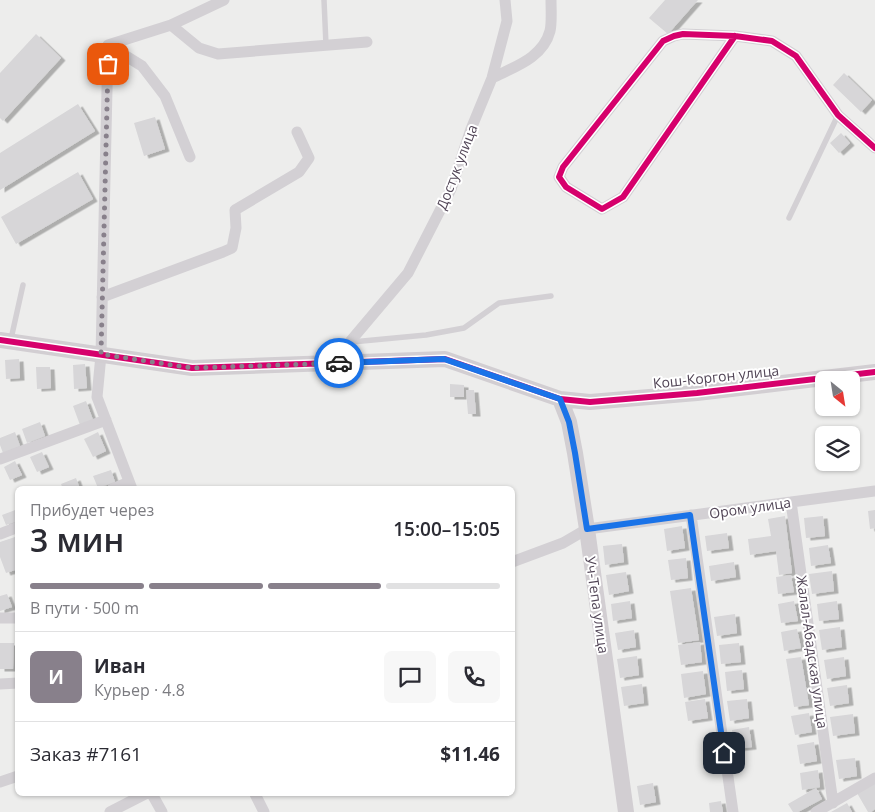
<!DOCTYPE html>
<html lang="ru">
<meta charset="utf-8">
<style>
:root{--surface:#fff;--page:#f7f7f7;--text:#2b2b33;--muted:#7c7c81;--line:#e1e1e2;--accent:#88808b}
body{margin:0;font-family:"Open Sans",sans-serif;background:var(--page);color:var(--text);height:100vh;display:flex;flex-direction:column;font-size:19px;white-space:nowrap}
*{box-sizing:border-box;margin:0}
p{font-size:16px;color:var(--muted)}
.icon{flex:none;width:28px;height:28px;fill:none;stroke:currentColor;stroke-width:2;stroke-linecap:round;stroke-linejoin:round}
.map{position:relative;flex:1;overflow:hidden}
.details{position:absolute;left:15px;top:486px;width:500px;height:310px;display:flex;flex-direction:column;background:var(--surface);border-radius:8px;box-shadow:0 1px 4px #0004}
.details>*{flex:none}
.needle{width:32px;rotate:150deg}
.tools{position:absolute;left:815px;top:371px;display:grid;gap:10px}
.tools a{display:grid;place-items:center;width:45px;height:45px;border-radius:8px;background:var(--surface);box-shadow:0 1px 4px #0004;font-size:25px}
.pin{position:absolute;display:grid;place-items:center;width:42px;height:42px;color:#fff;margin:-21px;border-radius:10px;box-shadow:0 2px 8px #0006}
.courier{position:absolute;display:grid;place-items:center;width:50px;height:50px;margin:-25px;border:4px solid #1a73e8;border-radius:50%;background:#fff;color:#222;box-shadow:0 1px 6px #0007}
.head em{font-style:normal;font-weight:600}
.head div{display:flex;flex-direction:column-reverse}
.head{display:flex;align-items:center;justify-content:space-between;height:85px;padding:0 15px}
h1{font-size:32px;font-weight:600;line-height:38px}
.bar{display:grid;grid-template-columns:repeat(4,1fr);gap:8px 5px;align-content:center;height:60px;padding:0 15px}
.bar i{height:6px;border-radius:4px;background:var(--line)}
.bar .on{background:var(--accent)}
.bar p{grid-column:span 4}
.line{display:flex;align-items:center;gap:12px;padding:0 15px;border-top:1px solid var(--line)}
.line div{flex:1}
.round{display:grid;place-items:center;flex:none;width:52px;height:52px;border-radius:8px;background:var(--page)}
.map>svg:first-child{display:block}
.building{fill:#d7d6d8;filter:url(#shadow)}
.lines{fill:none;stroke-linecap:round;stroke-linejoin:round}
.lane{stroke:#d3d0d4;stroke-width:5.5}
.street{stroke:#d3d0d4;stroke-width:11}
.secondary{stroke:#d2ced2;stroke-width:16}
.cycleway-casing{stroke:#fff;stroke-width:9}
.cycleway{stroke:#d6006c;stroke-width:6}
.done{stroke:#88808b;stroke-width:5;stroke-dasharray:0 9}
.route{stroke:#1a73e8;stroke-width:6}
.labels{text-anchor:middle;stroke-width:4;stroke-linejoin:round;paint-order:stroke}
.street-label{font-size:14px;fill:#524657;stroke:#fff}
</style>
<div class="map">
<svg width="875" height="812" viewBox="0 0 875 812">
<defs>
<filter id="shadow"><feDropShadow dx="4.5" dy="2.5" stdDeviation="0" flood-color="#0004"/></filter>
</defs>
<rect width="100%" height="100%" fill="#ededec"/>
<path class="building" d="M 665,0 L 698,0 L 668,34 L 649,18 Z
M 36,34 L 61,58 L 3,121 L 0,118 L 0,73 Z
M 844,73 L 872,100 L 861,112 L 833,85 Z
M 78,104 L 95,131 L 0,190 L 0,153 Z
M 155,117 L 165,149 L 144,156 L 134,123 Z
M 841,133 L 850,143 L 839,153 L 830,143 Z
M 78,172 L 93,199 L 16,244 L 1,217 Z
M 19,359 L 20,378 L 6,379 L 5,360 Z
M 85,364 L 87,388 L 74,389 L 73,365 Z
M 36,367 L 50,367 L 51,388 L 37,389 Z
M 450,384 L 464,385 L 464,397 L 450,397 Z
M 466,390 L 474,390 L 476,414 L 468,414 Z
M 86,401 L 93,420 L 80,425 L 73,406 Z
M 40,422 L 45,436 L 27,443 L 22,429 Z
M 15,432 L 20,446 L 3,453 L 0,445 L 0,438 Z
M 98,432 L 106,451 L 93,457 L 84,439 Z
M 42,452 L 49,467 L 37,472 L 30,457 Z
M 15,461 L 22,475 L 10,480 L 4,467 Z
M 111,470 L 115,482 L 98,488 L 93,476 Z
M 76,478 L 80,489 L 63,489 L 61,484 Z
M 18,509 L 18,521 L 6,525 L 2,515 Z
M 875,510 L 875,528 L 870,529 L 868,511 Z
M 785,516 L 792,573 L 779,575 L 776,551 L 750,555 L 748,539 L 771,536 L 768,519 Z
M 823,516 L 825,536 L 806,538 L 804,518 Z
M 682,526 L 685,548 L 667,551 L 664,529 Z
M 727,533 L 729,548 L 707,551 L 705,536 Z
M 18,536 L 18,569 L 6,573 L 0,557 L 0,542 Z
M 622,544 L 624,562 L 605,565 L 603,546 Z
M 828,545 L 831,563 L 811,566 L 809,548 Z
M 686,558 L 688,578 L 671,580 L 668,560 Z
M 734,562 L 736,577 L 711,581 L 709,566 Z
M 832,571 L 834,591 L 812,594 L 809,574 Z
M 626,572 L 629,591 L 609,595 L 606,575 Z
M 791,575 L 794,592 L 778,594 L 776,577 Z
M 691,588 L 699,640 L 678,643 L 670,591 Z
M 7,594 L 12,607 L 0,611 L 0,596 Z
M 630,601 L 632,618 L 613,621 L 611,604 Z
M 794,601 L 798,621 L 781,623 L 778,604 Z
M 837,601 L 839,619 L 819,621 L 817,604 Z
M 735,614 L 737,633 L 717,636 L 714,617 Z
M 840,627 L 842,647 L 822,650 L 819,630 Z
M 797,629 L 801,648 L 784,651 L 781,632 Z
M 634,630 L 636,647 L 618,650 L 615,633 Z
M 700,642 L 702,662 L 681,665 L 678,645 Z
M 0,643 L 14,643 L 13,669 L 0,669 Z
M 739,643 L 741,662 L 721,664 L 719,645 Z
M 637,656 L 639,675 L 620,678 L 617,659 Z
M 801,657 L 809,705 L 794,707 L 786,659 Z
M 844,657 L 846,676 L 827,679 L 824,660 Z
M 742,670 L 744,689 L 727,691 L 725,672 Z
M 703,671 L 706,694 L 684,698 L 681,674 Z
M 642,684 L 644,703 L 624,706 L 621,687 Z
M 847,685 L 849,703 L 830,706 L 827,688 Z
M 705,699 L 708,718 L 688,721 L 685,702 Z
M 747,699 L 749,718 L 730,721 L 727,701 Z
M 809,713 L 812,732 L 795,735 L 791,716 Z
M 853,714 L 855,733 L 833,736 L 830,717 Z
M 749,727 L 752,747 L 734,749 L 732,730 Z
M 814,742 L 817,761 L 800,764 L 797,745 Z
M 855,758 L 857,776 L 839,779 L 836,760 Z
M 818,770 L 820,787 L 802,790 L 800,773 Z
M 875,782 L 875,809 L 871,812 L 868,812 L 857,793 Z
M 653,783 L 656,802 L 640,805 L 637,786 Z
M 816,788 L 822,799 L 798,812 L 793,812 L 788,804 Z
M 721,801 L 723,812 L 710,812 L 709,803 Z
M 847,803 L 852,812 L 831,812 Z"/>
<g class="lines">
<path class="lane" d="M 324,0 L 326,45
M 789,218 L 838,115
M 11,339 L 23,285
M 352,342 L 426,335 L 464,328 L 499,303 L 551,296"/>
<path class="street" d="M 171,25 L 199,48 L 218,54 L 367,42
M 735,36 L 623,197 L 602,209 L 566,187 L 559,177 L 563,167 L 663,41 L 674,36 L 683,34 L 735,36 L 772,41 L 796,56 L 838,115 L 875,148
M 108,45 L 101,355 L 97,397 L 132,489
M 108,45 L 142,66 L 165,96 L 190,157
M 108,45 L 171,25 L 224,0
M 492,78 C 514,67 543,58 550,31 C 552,23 551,9 551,0
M 102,297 L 223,252 L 232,248 L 236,228 L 235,210 L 299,172 L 309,158 L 297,132
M 332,363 L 408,273 L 451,189 L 471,129 L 492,78 L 507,21 L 505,0
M 0,459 L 106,420
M 112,489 L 129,482
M 791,502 L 833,803
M 691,515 L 733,812
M 0,534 L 18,527
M 512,562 L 563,543 L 587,529 L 875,491
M 0,618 L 18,618
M 0,684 L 18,683
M 0,782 L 18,776
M 152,794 L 162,812
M 255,794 L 264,812
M 110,812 L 145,794
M 816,812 L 875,778"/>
<path class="secondary" d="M 0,340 L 192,368 L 445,359 L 560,399 L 590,402 L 697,393 L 875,372
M 560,399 L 569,422 L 575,453 L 587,529 L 626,812"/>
<g class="cycleway-casing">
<path id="cycleway" d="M 735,36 L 623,197 L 602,209 L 566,187 L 559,177 L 563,167 L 663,41 L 674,36 L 683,34 L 735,36 L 772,41 L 796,56 L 838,115 L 875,148
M 0,340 L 192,368 L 445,359 L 560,399 L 590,402 L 697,393 L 875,372"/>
</g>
<use href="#cycleway" class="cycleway"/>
</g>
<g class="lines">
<path class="done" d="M 108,64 L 101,354 L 192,368 L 339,363"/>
<path class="route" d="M 339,363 L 444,359 L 560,399 L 569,422 L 575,453 L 587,529 L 690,515 L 724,753"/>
</g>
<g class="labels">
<g class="street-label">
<text transform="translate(457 167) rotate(-69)" y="5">Достук улица</text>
<text transform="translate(716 377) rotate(-6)" y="5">Кош-Коргон улица</text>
<text transform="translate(750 508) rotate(-8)" y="5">Ором улица</text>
<text transform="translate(597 605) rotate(82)" y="5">Уч-Тепа улица</text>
<text transform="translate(812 652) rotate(82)" y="5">Жалал-Абадская улица</text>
</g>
</g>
</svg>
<div class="tools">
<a><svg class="needle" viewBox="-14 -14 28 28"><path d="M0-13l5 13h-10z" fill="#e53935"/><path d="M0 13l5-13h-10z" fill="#7c7c81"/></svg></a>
<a><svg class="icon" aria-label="layers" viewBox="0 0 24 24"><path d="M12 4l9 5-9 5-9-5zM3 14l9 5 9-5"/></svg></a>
</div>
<div class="pin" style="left:108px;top:64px;background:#ea580c"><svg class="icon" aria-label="bag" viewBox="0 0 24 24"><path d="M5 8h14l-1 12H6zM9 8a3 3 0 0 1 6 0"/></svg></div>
<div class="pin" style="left:724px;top:753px;background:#1f2937"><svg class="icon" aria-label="home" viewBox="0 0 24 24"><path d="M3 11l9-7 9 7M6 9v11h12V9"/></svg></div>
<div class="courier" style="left:339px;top:363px"><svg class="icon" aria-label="car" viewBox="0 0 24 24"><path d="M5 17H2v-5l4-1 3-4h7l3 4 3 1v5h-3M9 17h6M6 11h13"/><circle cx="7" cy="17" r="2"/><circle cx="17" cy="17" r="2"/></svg></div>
<section class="details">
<div class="head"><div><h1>3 мин</h1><p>Прибудет через</p></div><em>15:00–15:05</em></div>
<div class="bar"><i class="on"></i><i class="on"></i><i class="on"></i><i></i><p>В пути · 500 m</p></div>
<div class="line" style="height:90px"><b class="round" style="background:var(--accent);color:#fff">И</b><div><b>Иван</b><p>Курьер · 4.8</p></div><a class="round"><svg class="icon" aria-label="chat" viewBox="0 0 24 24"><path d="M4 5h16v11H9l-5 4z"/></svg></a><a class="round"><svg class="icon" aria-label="phone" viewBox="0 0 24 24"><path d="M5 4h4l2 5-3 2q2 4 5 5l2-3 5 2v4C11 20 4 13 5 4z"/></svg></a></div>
<div class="line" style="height:65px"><div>Заказ #7161</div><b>$11.46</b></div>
</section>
</div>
